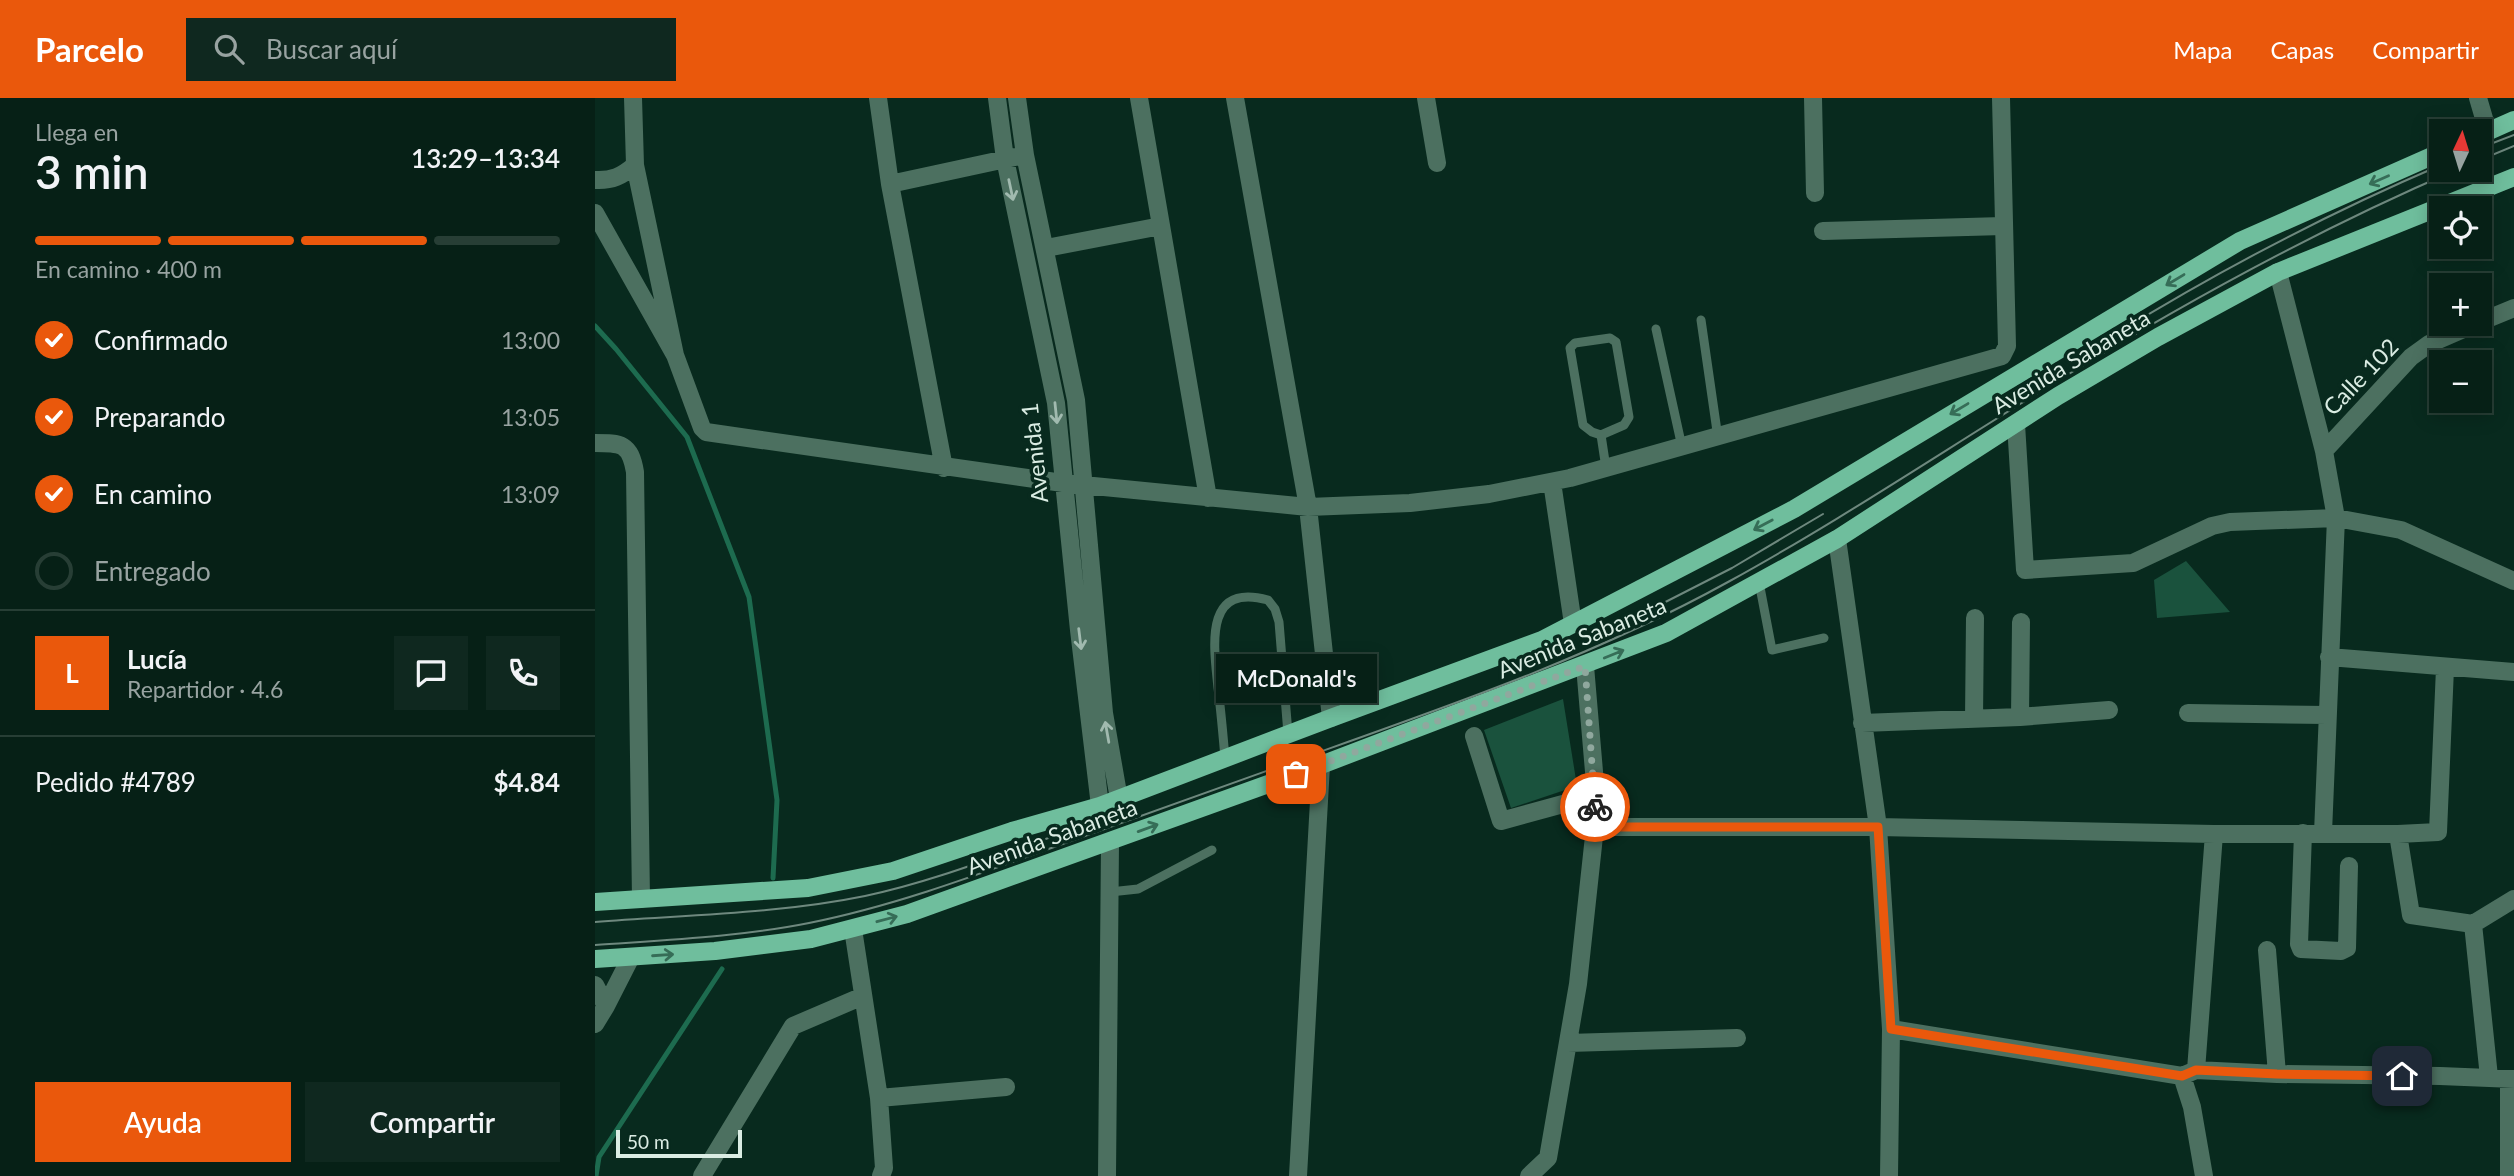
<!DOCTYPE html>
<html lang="es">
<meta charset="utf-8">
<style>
:root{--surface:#062016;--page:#0f281f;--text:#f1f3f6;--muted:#98a3a1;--line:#273e35;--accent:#ea580c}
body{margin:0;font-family:Lato,sans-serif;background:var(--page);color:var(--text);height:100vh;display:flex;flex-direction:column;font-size:26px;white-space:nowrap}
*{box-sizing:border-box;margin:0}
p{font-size:23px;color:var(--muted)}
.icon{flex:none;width:38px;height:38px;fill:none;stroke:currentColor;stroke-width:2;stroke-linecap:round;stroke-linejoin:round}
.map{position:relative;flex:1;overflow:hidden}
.drawer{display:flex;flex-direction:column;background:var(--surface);width:595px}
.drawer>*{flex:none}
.needle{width:46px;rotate:4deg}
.controls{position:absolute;left:1834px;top:21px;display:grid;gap:14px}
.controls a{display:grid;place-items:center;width:63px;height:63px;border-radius:0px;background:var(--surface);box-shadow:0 4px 18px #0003,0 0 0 2px var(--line);font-size:35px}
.scale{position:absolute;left:21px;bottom:18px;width:126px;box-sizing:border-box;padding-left:7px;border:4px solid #daece3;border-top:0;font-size:19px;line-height:24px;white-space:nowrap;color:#daece3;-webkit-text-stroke:5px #082a1e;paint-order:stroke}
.pin{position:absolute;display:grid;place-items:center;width:60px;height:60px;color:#fff;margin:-30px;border-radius:14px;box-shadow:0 4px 10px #0006}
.courier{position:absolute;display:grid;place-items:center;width:70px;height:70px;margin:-35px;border:5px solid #ea580c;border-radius:50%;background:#fff;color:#222;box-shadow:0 2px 9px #0007}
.bubble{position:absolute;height:49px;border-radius:0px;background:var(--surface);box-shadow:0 4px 18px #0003,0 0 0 2px var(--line);font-size:23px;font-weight:600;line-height:49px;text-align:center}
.head em{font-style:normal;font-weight:600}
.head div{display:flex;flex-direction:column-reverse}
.head{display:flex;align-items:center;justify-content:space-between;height:119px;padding:0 35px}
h1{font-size:46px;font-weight:600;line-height:52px}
.bar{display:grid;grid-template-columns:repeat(4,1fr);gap:10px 7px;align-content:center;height:84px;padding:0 35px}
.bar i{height:9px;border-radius:5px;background:var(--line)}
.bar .on{background:var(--accent)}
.bar p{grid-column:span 4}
.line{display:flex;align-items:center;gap:18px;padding:0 35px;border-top:2px solid var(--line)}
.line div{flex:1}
.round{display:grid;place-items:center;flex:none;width:74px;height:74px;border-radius:0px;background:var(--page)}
ol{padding:0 35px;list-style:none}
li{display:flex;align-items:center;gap:21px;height:77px}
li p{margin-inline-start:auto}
li .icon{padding:7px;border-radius:50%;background:var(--accent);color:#fff;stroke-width:4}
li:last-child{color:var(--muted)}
li i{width:38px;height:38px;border:4px solid var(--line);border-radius:50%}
.cta{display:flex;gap:14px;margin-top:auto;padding:14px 35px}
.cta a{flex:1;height:80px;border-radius:0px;background:var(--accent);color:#fff;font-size:28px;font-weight:600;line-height:80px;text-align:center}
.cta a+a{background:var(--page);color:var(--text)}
header{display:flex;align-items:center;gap:42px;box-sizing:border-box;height:98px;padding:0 35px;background:var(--accent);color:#fff}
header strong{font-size:33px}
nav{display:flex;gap:38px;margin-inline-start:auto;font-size:24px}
.search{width:490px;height:63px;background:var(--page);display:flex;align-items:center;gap:18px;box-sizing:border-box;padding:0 24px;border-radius:0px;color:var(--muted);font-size:26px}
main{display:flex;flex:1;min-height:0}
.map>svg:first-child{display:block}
.green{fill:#1a523d}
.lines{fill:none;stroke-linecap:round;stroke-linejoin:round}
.stream{stroke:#1d6b4f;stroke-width:5}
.lane{stroke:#4c7060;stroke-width:9}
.street{stroke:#4c7060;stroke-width:18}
.primary{stroke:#6fbe9d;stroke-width:18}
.tram{stroke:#6e887e;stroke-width:2}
.oneway{stroke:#366d57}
.oneway2{stroke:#a1baaf}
.done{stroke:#90a89e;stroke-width:7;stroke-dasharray:0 12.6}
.route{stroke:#ea580c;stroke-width:9}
.labels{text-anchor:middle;stroke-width:7;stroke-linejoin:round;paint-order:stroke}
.street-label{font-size:23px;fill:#daece3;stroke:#082a1e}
</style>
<header>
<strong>Parcelo</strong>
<div class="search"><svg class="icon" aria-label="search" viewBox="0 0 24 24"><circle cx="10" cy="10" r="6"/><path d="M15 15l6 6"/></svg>Buscar aquí</div>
<nav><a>Mapa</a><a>Capas</a><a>Compartir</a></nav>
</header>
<main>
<section class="drawer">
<div class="head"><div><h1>3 min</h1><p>Llega en</p></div><em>13:29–13:34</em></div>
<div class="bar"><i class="on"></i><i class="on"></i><i class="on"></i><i></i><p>En camino · 400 m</p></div>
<ol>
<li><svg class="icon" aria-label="check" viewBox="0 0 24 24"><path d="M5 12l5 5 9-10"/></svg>Confirmado<p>13:00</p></li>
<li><svg class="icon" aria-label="check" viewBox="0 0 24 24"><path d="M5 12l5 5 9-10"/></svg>Preparando<p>13:05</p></li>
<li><svg class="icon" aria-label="check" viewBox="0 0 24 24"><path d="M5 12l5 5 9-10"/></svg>En camino<p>13:09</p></li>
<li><i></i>Entregado</li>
</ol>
<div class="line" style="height:126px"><b class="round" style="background:var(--accent);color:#fff">L</b><div><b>Lucía</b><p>Repartidor · 4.6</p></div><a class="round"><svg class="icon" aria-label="chat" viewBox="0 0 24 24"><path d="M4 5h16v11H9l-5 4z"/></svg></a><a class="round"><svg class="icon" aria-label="phone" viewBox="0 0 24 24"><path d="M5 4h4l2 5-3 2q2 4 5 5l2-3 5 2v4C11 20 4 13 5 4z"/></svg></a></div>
<div class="line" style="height:91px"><div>Pedido #4789</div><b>$4.84</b></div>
<div class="cta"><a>Ayuda</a><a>Compartir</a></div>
</section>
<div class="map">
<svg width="1919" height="1078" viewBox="0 0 1919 1078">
<rect width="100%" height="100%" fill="#082a1e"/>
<path class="green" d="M 1591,463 L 1635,514 L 1562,520 L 1559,482 Z
M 968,601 L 982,688 L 916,710 L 889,632 Z"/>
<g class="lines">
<path class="stream" d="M 0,228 L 21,251 L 92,339 L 154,499 L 182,702 L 178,780
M 1,1078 L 4,1059 L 127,871"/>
<path class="lane" d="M 1106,222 L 1123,340
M 1061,231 L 1087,349
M 1006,337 L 997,334 L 988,327 L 975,250 L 980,245 L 1015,240 L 1021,244 L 1034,319 L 1029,327 L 1006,337 L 1011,370
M 1164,484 L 1177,552 L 1229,540
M 630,660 C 628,637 626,613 623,590 C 619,549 608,484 673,502 L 680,511 L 684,524 L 693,636
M 515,794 L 543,791 L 617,752"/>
<path class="street" d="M 283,0 L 295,86 L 349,370
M 402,0 L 410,61 L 461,305 L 484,532 L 505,708
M 422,0 L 430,57 L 481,302 L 509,615 L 524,701
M 544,0 L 613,400
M 640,0 L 713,409 L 736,620
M 831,0 L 842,65
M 1218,0 L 1220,95
M 1883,0 L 1893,34
M 0,82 C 17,83 27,78 40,67 L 38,0
M 295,86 L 420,59
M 0,115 L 80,257 L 40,67
M 1228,133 L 1408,128
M 451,150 L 566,128
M 1683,174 L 1729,353 L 1741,420 L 1728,735
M 1885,224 L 1919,210
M 80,257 L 107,330 L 111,334 L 468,385 L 713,409 L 815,405 L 894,396 L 975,380 L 1407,258 L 1412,248 L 1406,0
M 1421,326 L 1430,472 L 1538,465 L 1617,428 L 1635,424 L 1741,420 L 1806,432 L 1919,483
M 0,345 C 26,345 35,345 40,374 L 46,801
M 1729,353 L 1816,259 L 1834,246 L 1880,226
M 957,384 L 978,526
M 1242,441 L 1283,729 L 1296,931 L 1294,1078
M 1734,559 L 1919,574
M 1593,615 L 1732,617
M 1425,619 L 1426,524
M 1379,621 L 1380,520
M 1267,625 L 1425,619 L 1514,612
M 879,638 L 906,723 L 1001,697
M 1000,729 L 1283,729 L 1619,736 L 1803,736 L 1843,734 L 1850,570
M 1708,735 L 1704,846 L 1706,851 L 1746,853 L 1752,850 L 1754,768
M 1803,736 L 1816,817 L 1878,826 L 1894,979
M 1878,826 L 1919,801
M 258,831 L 284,1000 L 289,1070 L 286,1078
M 1672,852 L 1682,976
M 0,887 L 11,908 L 36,859
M 0,926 L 11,908
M 1296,931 L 1587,978 L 1601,972 L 1682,976 L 1845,978 L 1919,981
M 973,945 L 1142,940
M 1601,972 L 1619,736
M 1587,978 L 1597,1009 L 1609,1078
M 1914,981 L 1914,1078
M 284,1000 L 411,989
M 107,1078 L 198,928 L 268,898
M 512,1078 L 515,745
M 703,1078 L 726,667
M 934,1078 L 953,1060 L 983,886 L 1000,729 L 1001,697 L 990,568"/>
<path class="primary" d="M 1885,37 L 1919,22
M 0,804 L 213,790 L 298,773 L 417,733 L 505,708 L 736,620 L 947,542 L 1199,411 L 1645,143 L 1846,54
M 0,861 L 120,853 L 216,841 L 312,816 L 726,667 L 1071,535 L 1242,441 L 1463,298 L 1563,239 L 1683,174 L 1919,79"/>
<path class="tram" d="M 1885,50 L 1919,37
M 1885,62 L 1919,48
M 1521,236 C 1625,172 1734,115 1846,67
M 1045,517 L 1137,470 L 1228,416
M 0,824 C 89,817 182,816 270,798 C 336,784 399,759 462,737
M 0,847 C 71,842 144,839 214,825 C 294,809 371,781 448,753 C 528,724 608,695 688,667 C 839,613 992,562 1133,484 C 1246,422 1354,349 1464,282 C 1592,203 1724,131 1861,72"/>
</g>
<defs><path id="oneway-shaft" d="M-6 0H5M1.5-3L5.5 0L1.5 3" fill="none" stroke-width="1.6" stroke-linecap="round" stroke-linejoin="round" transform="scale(1.75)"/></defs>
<g class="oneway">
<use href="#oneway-shaft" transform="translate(1784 82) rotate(156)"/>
<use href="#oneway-shaft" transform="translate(1580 182) rotate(149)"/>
<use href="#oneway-shaft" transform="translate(1364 311) rotate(149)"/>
<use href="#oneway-shaft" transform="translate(1168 427) rotate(152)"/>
<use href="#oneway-shaft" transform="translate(1019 556) rotate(-22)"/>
<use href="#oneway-shaft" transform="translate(553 730) rotate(-20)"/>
<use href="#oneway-shaft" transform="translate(292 821) rotate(-15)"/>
<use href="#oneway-shaft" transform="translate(68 857) rotate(-4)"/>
</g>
<g class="oneway2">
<use href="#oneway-shaft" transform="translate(416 92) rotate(78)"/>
<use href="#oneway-shaft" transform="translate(461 315) rotate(84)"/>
<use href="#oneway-shaft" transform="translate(485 541) rotate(83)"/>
<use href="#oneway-shaft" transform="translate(512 634) rotate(-100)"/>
</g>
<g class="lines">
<path class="done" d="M 701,676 L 990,568 L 1000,709"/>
<path class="route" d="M 1000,709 L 1000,729 L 1283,729 L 1296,931 L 1587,978 L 1601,972 L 1682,976 L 1807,978"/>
</g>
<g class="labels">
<g class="street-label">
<text transform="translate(1476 264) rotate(-31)" y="8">Avenida Sabaneta</text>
<text transform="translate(1766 279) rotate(-46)" y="8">Calle 102</text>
<text transform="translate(440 355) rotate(-96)" y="8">Avenida 1</text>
<text transform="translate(987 540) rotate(-22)" y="8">Avenida Sabaneta</text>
<text transform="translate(457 739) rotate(-20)" y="8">Avenida Sabaneta</text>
</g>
</g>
</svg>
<div class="controls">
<a><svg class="needle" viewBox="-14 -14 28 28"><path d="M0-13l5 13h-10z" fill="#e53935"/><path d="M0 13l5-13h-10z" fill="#98a3a1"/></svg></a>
<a><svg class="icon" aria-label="locate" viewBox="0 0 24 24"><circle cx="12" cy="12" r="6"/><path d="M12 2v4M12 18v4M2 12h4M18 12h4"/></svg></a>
<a>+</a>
<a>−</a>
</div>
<div class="scale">50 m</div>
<div class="pin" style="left:701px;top:676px;background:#ea580c"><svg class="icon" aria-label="bag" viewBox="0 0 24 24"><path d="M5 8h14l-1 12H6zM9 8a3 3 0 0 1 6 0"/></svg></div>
<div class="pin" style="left:1807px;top:978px;background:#1f2937"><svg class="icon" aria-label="home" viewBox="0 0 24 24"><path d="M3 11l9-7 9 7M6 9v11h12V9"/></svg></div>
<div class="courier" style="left:1000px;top:709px"><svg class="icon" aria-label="bike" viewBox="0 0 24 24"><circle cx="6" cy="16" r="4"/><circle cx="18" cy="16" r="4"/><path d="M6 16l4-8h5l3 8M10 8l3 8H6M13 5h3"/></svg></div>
<div class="bubble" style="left:621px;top:556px;width:161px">McDonald's</div>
</div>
</main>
